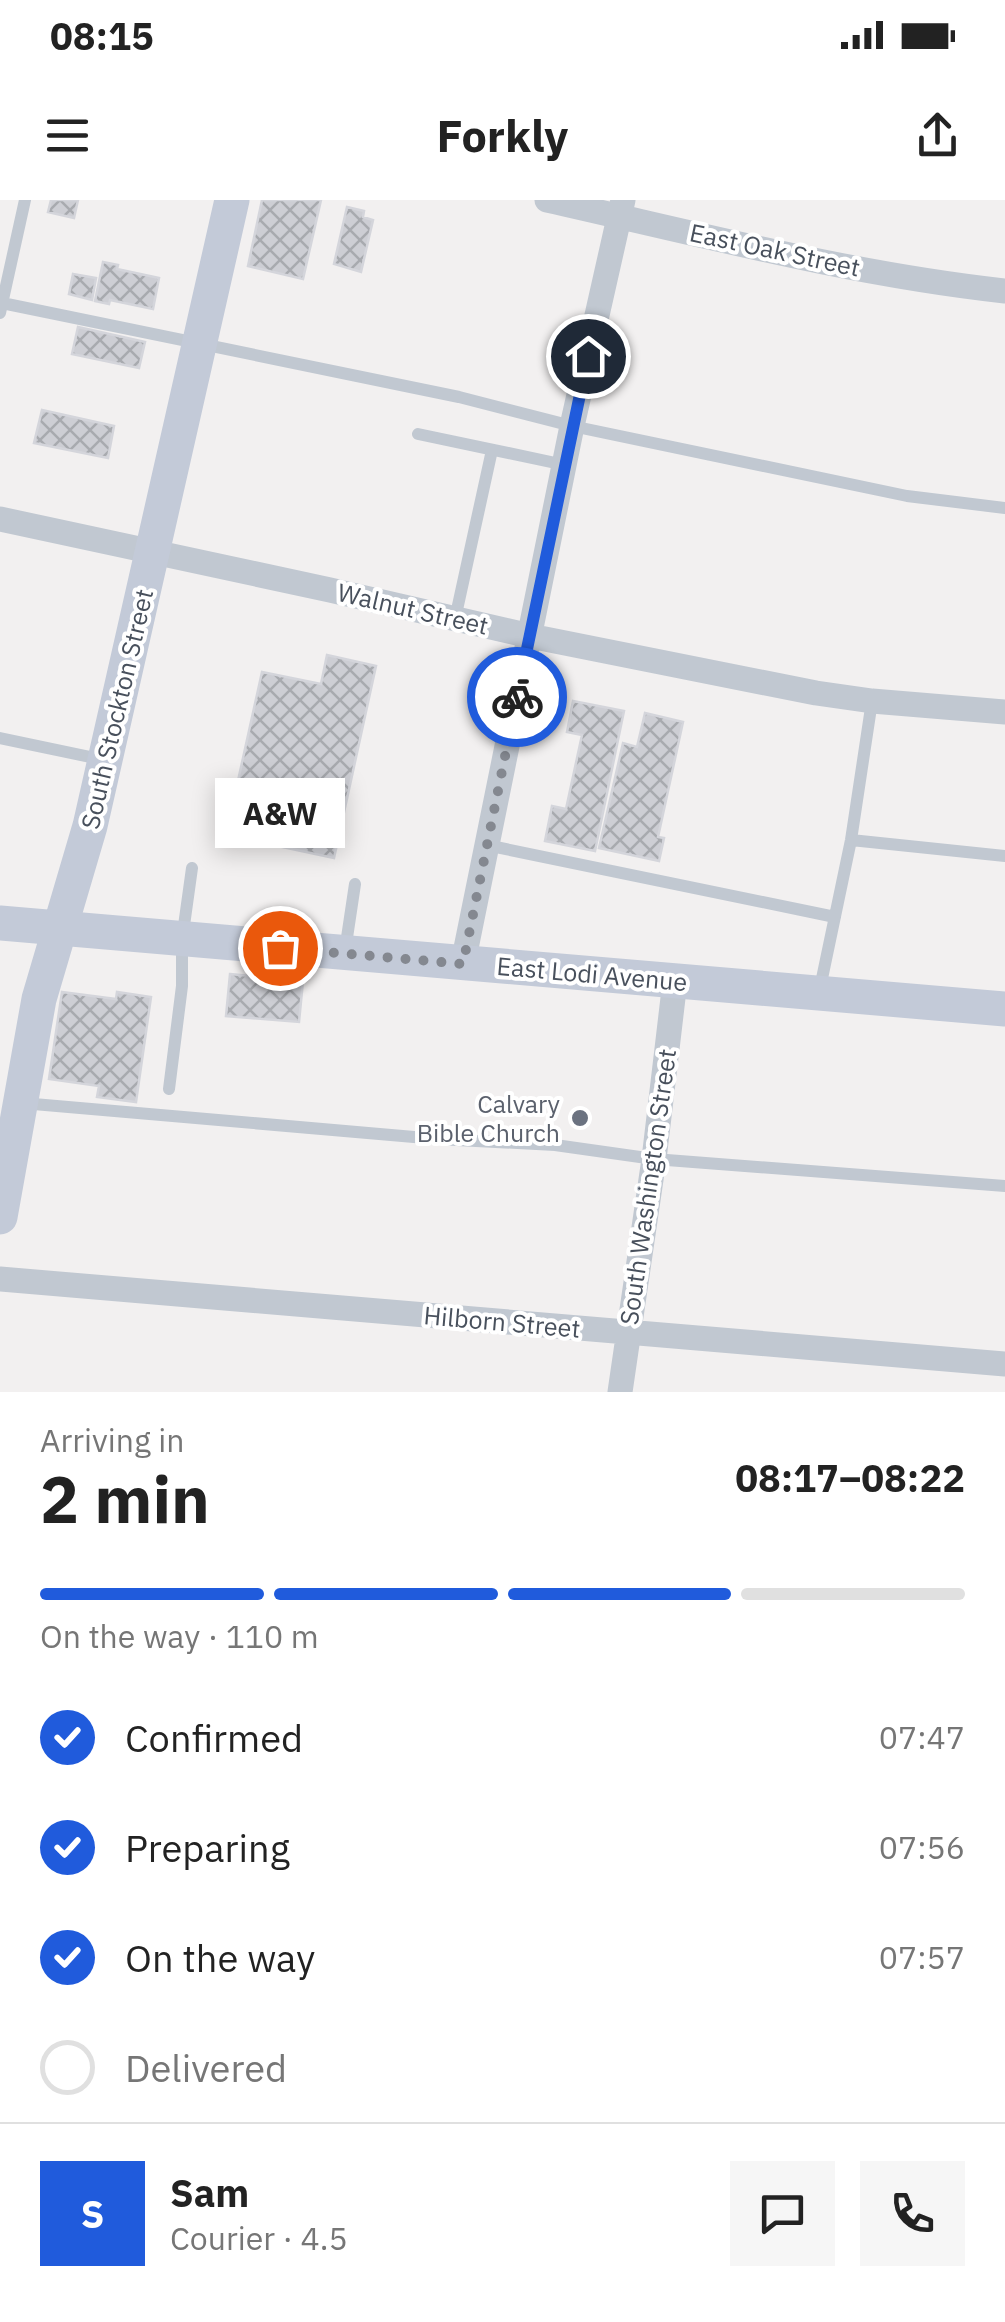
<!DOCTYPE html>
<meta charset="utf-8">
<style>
:root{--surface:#fff;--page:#f6f6f6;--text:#222;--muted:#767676;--line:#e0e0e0;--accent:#205bdc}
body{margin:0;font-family:"IBM Plex Sans",sans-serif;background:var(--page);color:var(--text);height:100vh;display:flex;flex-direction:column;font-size:38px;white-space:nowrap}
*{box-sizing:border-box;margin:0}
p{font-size:32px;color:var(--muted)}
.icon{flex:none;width:55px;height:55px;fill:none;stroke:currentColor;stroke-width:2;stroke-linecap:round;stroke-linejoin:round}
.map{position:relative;height:1192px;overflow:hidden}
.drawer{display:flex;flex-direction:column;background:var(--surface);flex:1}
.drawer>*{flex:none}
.pin{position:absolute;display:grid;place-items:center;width:85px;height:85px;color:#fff;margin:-42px;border:5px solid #fff;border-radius:50%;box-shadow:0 2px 10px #0007}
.courier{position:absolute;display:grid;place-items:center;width:100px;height:100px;margin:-50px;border:8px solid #205bdc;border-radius:50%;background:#fff;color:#222;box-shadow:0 2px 12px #0007}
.bubble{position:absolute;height:70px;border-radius:0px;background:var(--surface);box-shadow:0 5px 25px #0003;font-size:32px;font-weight:700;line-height:70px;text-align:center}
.head em{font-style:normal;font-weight:700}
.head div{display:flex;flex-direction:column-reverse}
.head{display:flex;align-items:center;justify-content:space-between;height:170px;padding:0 40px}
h1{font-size:65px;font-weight:700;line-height:75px}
.bar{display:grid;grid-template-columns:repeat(4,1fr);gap:15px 10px;align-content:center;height:120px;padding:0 40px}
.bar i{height:12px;border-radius:8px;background:var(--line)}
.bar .active{background:var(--accent)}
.bar p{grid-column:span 4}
.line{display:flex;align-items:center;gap:25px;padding:0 40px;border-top:2px solid var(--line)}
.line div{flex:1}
.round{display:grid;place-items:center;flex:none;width:105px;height:105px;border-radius:0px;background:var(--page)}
ol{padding:0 40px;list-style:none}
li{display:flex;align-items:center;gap:30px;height:110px}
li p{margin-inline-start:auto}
li .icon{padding:10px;border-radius:50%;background:var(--accent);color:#fff;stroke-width:4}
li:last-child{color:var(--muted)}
li i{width:55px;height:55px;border:5px solid var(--line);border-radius:50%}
.status{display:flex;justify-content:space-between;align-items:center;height:70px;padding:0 50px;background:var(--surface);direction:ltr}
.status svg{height:28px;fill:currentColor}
header{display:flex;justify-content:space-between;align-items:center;height:130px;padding:0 40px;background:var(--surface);font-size:45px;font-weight:700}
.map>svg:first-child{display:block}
.building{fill:url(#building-cross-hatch);stroke:#d4d5db;stroke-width:2.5}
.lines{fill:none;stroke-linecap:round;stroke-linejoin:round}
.lane{stroke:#c1c8d1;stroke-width:12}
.street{stroke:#c1c8d1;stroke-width:25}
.secondary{stroke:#c3cad8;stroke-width:35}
.done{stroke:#848890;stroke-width:10;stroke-dasharray:0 18}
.route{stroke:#205bdc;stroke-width:12}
.worship-dot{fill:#6b7280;stroke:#fff;stroke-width:4}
.labels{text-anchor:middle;stroke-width:8;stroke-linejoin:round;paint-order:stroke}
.street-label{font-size:25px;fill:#48505c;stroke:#fff}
.worship-label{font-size:25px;fill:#5b616d;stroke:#fff;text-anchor:end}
</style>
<div class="status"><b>08:15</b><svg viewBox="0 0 49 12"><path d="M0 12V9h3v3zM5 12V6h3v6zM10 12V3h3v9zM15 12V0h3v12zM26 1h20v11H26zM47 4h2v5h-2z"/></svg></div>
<header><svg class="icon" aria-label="menu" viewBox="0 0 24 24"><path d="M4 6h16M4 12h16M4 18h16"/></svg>Forkly<svg class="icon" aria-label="share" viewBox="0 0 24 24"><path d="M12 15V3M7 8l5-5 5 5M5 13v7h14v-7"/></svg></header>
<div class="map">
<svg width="1005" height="1192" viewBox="0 0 1005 1192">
<defs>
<pattern id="building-cross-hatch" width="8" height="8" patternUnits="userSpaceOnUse" patternTransform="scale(2.5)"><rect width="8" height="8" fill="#cdced4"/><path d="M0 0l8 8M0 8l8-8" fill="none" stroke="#a8aaaf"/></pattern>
</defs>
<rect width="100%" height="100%" fill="#f2f0f0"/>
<path class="building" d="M 51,0 L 78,0 L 74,18 L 48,12 Z
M 262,0 L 321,0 L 303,79 L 248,66 Z
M 347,7 L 364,11 L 363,17 L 373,20 L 361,72 L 334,64 Z
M 103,62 L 118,65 L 117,69 L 159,78 L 153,109 L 110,100 L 109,104 L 95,101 Z
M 73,74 L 96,78 L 92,100 L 69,94 Z
M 78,127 L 145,142 L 139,168 L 72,154 Z
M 42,210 L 114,226 L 108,258 L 34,243 Z
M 327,455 L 376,466 L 334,658 L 226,635 L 262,472 L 321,484 Z
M 573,501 L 624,511 L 595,651 L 545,641 L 552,606 L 566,609 L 582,535 L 567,532 Z
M 645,513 L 683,522 L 658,637 L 664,638 L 659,661 L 599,648 L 623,543 L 637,547 Z
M 230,774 L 303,781 L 299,822 L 226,816 Z
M 62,792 L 116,799 L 117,792 L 151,797 L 136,902 L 97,897 L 99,886 L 49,879 Z"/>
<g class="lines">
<path class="lane" d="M 2,103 L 459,197 L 572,226 L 907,296 L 1005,308
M 0,113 L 25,0
M 418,234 L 565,265
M 455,419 L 492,250
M 0,538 L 100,559
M 851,640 L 1005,656
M 486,645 L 835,717
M 345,751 L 355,684
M 820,788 L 851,640 L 872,501
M 169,889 L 182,786 L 182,740 L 192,668
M 22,903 L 437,939 L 555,945 L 654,959 L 1005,986"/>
<path class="street" d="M 547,0 C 699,34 850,74 1005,91
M 0,319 L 330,390 L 530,436 L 816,493 L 872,501 L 1005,512
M 463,763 L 572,226 L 623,0
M 0,1079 L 1005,1164
M 620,1192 L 654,959 L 675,781"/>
<path class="secondary" d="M 0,723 L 1005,809
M 0,1017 L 39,799 L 90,626 L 232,0"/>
</g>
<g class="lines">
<path class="done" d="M 280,748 L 463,764 L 517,497"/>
<path class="route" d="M 517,497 L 588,156"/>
</g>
<circle class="worship-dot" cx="580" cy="918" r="10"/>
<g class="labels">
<g class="street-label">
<text transform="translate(775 50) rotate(12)" y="9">East Oak Street</text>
<text transform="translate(413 409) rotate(13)" y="9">Walnut Street</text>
<text transform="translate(117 509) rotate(-77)" y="9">South Stockton Street</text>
<text transform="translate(592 774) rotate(5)" y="9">East Lodi Avenue</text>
<text transform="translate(648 987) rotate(-82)" y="9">South Washington Street</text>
<text transform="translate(502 1122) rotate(5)" y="9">Hilborn Street</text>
</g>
<g class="worship-label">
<text x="560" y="913">Calvary<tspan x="560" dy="29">Bible Church</tspan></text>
</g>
</g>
</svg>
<div class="pin" style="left:280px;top:748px;background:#ea580c"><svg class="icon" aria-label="bag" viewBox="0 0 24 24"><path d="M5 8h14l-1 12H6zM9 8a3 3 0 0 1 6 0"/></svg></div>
<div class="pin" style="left:588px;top:156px;background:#1f2937"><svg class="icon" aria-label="home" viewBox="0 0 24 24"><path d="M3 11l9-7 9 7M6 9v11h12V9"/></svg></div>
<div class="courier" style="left:517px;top:497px"><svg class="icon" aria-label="bike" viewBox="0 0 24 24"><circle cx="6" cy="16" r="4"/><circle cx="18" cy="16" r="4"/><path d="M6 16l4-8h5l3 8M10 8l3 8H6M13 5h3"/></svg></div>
<div class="bubble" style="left:215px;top:578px;width:130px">A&amp;W</div>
</div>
<section class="drawer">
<div class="head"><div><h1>2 min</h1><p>Arriving in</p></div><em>08:17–08:22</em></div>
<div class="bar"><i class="active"></i><i class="active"></i><i class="active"></i><i></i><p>On the way · 110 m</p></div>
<ol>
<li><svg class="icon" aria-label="check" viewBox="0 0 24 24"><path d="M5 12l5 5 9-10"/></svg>Confirmed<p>07:47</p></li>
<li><svg class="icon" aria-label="check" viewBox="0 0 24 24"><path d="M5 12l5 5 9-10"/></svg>Preparing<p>07:56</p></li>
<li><svg class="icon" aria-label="check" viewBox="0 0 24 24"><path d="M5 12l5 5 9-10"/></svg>On the way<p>07:57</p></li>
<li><i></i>Delivered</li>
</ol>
<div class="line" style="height:180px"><b class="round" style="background:var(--accent);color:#fff">S</b><div><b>Sam</b><p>Courier · 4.5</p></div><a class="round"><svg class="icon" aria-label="chat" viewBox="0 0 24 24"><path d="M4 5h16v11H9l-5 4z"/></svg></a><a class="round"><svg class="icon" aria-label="phone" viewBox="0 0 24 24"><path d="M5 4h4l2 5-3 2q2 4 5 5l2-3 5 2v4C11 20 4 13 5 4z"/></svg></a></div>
</section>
